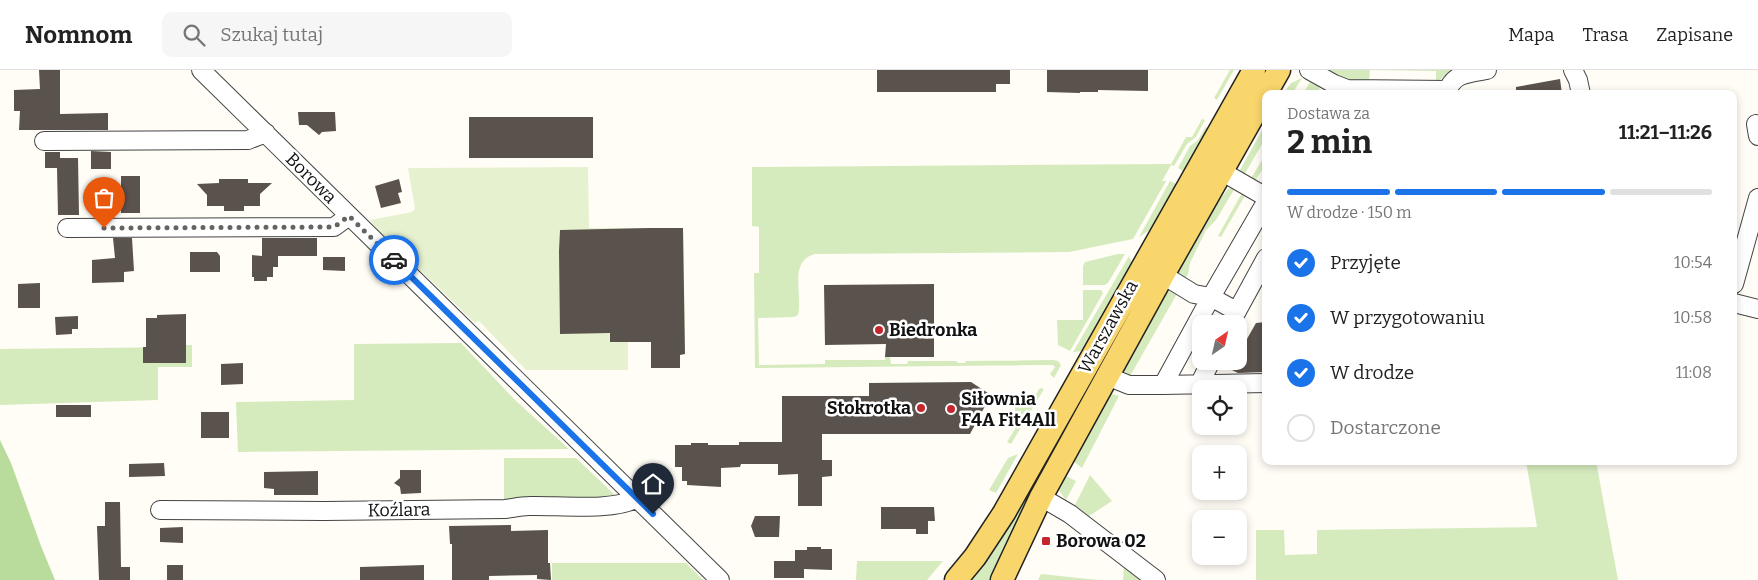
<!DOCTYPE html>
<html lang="pl">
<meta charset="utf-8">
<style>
:root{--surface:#fff;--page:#f6f6f6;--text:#222;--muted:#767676;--line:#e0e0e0;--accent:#1a73e8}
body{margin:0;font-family:Bitter,serif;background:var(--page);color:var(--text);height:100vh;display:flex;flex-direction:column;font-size:19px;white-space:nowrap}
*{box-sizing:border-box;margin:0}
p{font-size:16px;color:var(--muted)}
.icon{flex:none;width:28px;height:28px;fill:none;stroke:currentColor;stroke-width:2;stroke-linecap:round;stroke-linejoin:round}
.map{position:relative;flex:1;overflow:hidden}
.panel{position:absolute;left:1262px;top:20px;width:475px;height:375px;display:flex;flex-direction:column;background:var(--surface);border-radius:10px;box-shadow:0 2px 8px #0003}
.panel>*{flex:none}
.needle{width:32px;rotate:34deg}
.buttons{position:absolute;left:1192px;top:245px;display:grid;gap:10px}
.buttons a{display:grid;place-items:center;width:55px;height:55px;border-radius:10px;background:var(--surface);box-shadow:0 2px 8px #0003;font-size:25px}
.pin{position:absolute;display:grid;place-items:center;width:42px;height:42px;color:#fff;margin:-51px -21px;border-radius:50% 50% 50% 0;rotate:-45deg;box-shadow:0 0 5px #0007}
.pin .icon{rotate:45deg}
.courier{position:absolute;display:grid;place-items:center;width:50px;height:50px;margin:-25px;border:4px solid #1a73e8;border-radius:50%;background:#fff;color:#222;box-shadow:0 1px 6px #0007}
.headline em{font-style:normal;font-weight:700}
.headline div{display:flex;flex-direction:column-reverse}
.headline{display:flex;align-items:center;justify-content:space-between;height:85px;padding:0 25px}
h1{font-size:32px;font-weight:700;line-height:38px}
.bar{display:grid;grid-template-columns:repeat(4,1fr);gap:8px 5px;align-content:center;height:60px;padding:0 25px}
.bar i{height:6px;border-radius:4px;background:var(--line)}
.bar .selected{background:var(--accent)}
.bar p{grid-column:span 4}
ol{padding:0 25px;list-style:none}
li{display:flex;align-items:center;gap:15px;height:55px}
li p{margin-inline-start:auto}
li .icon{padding:5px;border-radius:50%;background:var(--accent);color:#fff;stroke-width:4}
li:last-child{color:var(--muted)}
li i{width:28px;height:28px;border:2px solid var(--line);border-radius:50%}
header{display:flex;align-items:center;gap:30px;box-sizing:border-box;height:70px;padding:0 25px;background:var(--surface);border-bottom:1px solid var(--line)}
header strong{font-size:24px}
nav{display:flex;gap:28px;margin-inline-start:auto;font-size:18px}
.search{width:350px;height:45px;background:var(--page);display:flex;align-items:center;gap:12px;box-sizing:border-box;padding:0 18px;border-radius:10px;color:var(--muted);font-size:19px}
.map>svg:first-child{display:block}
.green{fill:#d5ebbd}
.forest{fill:#b9dc9c}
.pitch{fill:#e6f2cf}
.building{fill:#5a524d}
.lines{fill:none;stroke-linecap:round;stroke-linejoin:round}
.minor-casing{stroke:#444;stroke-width:20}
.major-casing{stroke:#222;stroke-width:25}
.minor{stroke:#fff;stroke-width:18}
.major{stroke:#f9d66b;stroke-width:22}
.done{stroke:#646461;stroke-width:5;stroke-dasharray:0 9}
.route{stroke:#1a73e8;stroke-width:6}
.poi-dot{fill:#c4262e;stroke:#fff;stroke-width:2}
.labels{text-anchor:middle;stroke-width:5;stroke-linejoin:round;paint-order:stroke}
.street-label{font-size:18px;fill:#111;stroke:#fff}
.poi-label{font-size:18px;font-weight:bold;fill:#111;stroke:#fff;text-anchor:start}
</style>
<header>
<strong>Nomnom</strong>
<div class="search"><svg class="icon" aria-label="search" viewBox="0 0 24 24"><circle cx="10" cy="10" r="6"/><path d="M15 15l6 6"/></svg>Szukaj tutaj</div>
<nav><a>Mapa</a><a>Trasa</a><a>Zapisane</a></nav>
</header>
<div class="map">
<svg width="1758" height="510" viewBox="0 0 1758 510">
<rect width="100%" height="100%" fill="#fffdf5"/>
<path class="green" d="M 1230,0 L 1234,0 L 1217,30 L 1214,28 Z
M 1263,0 L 1269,0 L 993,510 L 967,510 Z
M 1324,0 L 1452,0 L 1436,13 L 1436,1 L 1370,0 L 1369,12 L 1350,12 Z
M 1302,8 L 1292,24 L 1283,24 L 1291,13 Z
M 1311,10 L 1319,16 L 1320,24 L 1303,24 Z
M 1202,49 L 1205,50 L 1196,67 L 1187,74 L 1174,96 L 1171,95 L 1162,111 L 1166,111 L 1133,169 L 1069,182 L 815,184 C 788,191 803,225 798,245 L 794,247 L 758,248 L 759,295 L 825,294 L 825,290 L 885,290 L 885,287 L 890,287 L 891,294 L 907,294 L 908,291 L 956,291 L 958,293 L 965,293 L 966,291 L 1053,290 L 1058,291 L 1061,295 L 1054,308 L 1050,304 L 1055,297 L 1053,295 L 755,298 L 754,203 L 759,203 L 759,157 L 752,156 L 752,97 L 1171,94 L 1186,67 L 1192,67 Z
M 1266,53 L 1266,67 L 1243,107 L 1240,100 Z
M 1206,56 L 1207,61 L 1185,102 L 1178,98 L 1190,76 L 1198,70 Z
M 1266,84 L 1266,94 L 1253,114 L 1249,111 Z
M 1170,111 L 1178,115 L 1151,159 L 1139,167 Z
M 1232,117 L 1235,118 L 1216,150 L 1206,160 L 1190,193 L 1188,204 L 1184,211 L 1179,207 L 1178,202 L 1205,149 L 1228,119 Z
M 1243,121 L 1246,124 L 1221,167 L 1218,166 Z
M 1118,184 L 1125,184 L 1108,213 L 1105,215 L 1083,215 L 1083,196 L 1085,192 Z
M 1129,186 L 1132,193 L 1132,198 L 1083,281 L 1073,282 Z
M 1083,220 L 1101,220 L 1103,223 L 1070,281 L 1058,275 L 1057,250 L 1083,250 Z
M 1169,221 L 1178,222 L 1129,308 L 1126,306 L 1123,298 L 1165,223 Z
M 461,273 L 515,330 L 569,379 L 238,382 L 236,332 L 354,330 L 354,274 Z
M 186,275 L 192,275 L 192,297 L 158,297 L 158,330 L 0,335 L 0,279 L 186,277 Z
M 1040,318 L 1044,319 L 1011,374 L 1007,372 L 1015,359 L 1015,346 L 1021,346 L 1021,341 L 1015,341 L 1015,330 L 1032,330 Z
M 1112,324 L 1119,326 L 1082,398 L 1073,391 L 1107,325 Z
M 1018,384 L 996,423 L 989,420 L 1008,388 Z
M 504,388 L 576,388 L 620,430 L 504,435 Z
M 1526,391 L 1596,391 L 1618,510 L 1256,510 L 1256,460 L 1284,460 L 1285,485 L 1317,484 L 1317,460 L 1537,457 Z
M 1090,405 L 1112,431 L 1089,446 L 1075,435 Z
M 1066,406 L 1076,411 L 1066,430 L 1058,419 L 1062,407 Z
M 857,491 L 943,491 L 927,510 L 856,510 Z
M 552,493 L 686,493 L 703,510 L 552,510 Z
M 1127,495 L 1146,510 L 1123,510 L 1124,497 Z
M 1041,504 L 1098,510 L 1038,510 Z"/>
<path class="forest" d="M 0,370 L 11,393 L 41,476 L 55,510 L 0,510 Z"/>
<path class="pitch" d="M 588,97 L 589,158 L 683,158 L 685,272 L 628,272 L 628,300 L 526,300 L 479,251 L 475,253 L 377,159 L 370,150 L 412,142 L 415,139 L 408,98 Z"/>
<path class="building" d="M 39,0 L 60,0 L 60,44 L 108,43 L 108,60 L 19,60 L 20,41 L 14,41 L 14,20 L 40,19 Z
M 877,0 L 1010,0 L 1010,14 L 996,14 L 996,22 L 877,22 Z
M 1047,0 L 1148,0 L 1148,21 L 1098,20 L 1098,22 L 1080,22 L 1080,23 L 1047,22 Z
M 1560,9 L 1562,24 L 1516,24 L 1516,17 Z
M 298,42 L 335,42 L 336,61 L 322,62 L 319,65 L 307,55 L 299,55 Z
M 469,47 L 593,47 L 593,88 L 469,88 Z
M 91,81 L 111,82 L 111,99 L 91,99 Z
M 45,82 L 60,82 L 60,88 L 78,88 L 79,145 L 58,145 L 57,98 L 45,98 Z
M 121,106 L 140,106 L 140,143 L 121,143 Z
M 219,109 L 248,109 L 248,113 L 272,113 L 260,124 L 260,136 L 244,136 L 244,141 L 224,141 L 224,136 L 207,136 L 207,125 L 197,114 L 219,113 Z
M 399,109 L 402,122 L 398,123 L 401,133 L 381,138 L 375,116 Z
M 649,158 L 683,158 L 685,284 L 680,285 L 680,298 L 651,298 L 651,272 L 610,272 L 610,263 L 560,264 L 559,181 L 560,160 Z
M 113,168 L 132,168 L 134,201 L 124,202 L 124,212 L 92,213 L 92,190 L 115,188 Z
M 262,168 L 317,168 L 317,186 L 278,186 L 278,197 L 273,197 L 273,207 L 267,207 L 267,211 L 254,211 L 254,207 L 252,207 L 252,185 L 262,186 Z
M 190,182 L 217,182 L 220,186 L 220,202 L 190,202 Z
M 323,187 L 345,187 L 345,201 L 323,200 Z
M 40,213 L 40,238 L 18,238 L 18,214 Z
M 934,214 L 934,287 L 885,287 L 886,274 L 825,275 L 824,215 Z
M 186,244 L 186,293 L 143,293 L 143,277 L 146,277 L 146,248 L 157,248 L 157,245 Z
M 78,246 L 78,259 L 72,259 L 72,264 L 56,265 L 55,247 Z
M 1266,252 L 1266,302 L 1238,303 L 1230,299 L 1234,291 L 1239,291 L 1239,283 L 1256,253 Z
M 243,293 L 243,314 L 221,315 L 221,294 Z
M 971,312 L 991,325 L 970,364 L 822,364 L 822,390 L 832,390 L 832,406 L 822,407 L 822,436 L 798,436 L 798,404 L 778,405 L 778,394 L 741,394 L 740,397 L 721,398 L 721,417 L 687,415 L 687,411 L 682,411 L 682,397 L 675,397 L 675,375 L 691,375 L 691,373 L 708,373 L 708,375 L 739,375 L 739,372 L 782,372 L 782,326 L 869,326 L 869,313 Z
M 56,335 L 91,335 L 91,347 L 56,347 Z
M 201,342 L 229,342 L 229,368 L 201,368 Z
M 164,393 L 165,406 L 129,407 L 129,394 Z
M 400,400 L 421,400 L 421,423 L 401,424 L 400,417 L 394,413 L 400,408 Z
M 318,401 L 318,425 L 274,425 L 274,419 L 264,418 L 264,402 Z
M 105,432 L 120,432 L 121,497 L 130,497 L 130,510 L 99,510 L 97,456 L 105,456 Z
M 881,437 L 934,437 L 935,451 L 928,451 L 928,464 L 916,464 L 916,459 L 881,459 Z
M 755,446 L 780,446 L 779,467 L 755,467 L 751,456 Z
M 511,455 L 511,461 L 548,460 L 548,493 L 550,493 L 551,510 L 537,509 L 537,505 L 489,506 L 489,510 L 452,510 L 452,474 L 450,474 L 449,456 Z
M 183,457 L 183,473 L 160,472 L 160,458 Z
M 807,477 L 821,477 L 821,479 L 832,479 L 832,500 L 804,499 L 804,508 L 774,508 L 774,491 L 795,491 L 795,480 L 807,480 Z
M 167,495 L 183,495 L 183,510 L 167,510 Z
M 424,495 L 424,510 L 360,510 L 360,497 Z"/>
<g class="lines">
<g class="minor-casing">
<path id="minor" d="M 201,0 L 720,510
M 1309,0 L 1334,14 L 1347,19 L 1448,20
M 1573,0 L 1578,10 L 1581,24
M 1447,24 C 1451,3 1470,3 1487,0
M 1756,54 L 1758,66
M 44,71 L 248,70 L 266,63
M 1221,101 L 1266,127
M 67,158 L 334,157 L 349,146
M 1163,205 L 1194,224 L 1211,227 L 1266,132
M 1734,214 L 1758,128
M 1734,233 L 1758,239
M 1236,241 L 1211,227 L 1163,315 L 1266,313
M 1230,254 L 1266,188
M 1107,306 L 1129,315 L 1163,315
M 1199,315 L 1211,291
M 1041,427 L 1070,444 L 1156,510
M 160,440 L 324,441 L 505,439 C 513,438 521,436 529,436 C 557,435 614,442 637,428"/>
</g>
<g class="major-casing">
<path id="major" d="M 956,510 L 975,487 L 1004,443 L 1254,0
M 1002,510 L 1041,427 L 1163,205 L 1279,0"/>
</g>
<use href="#minor" class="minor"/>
<use href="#major" class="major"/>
</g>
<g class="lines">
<path class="done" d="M 104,158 L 334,157 L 349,146 L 394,190"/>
<path class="route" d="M 394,190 L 653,444"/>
</g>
<g class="poi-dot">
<circle cx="879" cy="260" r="5"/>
<circle cx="921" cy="338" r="5"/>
<circle cx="951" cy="339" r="5"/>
<rect x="1041" y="466" width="10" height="10" rx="2.5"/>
</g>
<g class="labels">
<g class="street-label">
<text transform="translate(311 108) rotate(45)" y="6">Borowa</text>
<text transform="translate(1108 257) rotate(-61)" y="6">Warszawska</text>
<text transform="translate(399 440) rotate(-1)" y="6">Koźlara</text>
</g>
<g class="poi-label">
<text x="889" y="266">Biedronka</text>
<text x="961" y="335">Siłownia<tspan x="961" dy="21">F4A Fit4All</tspan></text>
<text x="911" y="344" text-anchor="end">Stokrotka</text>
<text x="1056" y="477">Borowa 02</text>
</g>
</g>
</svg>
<div class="buttons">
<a><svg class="needle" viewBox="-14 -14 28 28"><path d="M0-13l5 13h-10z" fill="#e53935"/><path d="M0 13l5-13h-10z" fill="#767676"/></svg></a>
<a><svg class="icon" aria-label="locate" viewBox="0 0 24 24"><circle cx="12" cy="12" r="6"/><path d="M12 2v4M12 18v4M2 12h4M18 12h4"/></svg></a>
<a>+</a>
<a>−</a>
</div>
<div class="pin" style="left:104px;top:158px;background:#ea580c"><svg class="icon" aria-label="bag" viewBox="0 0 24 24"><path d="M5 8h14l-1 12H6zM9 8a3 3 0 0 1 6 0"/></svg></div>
<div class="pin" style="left:653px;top:444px;background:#1f2937"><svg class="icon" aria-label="home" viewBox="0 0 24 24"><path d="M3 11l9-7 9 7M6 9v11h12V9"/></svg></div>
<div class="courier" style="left:394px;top:190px"><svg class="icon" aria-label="car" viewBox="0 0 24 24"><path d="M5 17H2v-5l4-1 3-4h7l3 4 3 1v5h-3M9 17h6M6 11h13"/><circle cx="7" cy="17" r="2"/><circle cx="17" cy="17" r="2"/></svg></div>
<section class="panel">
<div class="headline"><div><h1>2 min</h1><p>Dostawa za</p></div><em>11:21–11:26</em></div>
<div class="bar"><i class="selected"></i><i class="selected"></i><i class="selected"></i><i></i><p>W drodze · 150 m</p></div>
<ol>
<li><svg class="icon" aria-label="check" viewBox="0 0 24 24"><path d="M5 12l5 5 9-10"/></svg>Przyjęte<p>10:54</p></li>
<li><svg class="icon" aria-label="check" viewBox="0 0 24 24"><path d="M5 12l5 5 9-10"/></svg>W przygotowaniu<p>10:58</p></li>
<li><svg class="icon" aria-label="check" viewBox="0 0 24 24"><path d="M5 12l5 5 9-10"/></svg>W drodze<p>11:08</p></li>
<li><i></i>Dostarczone</li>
</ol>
</section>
</div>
